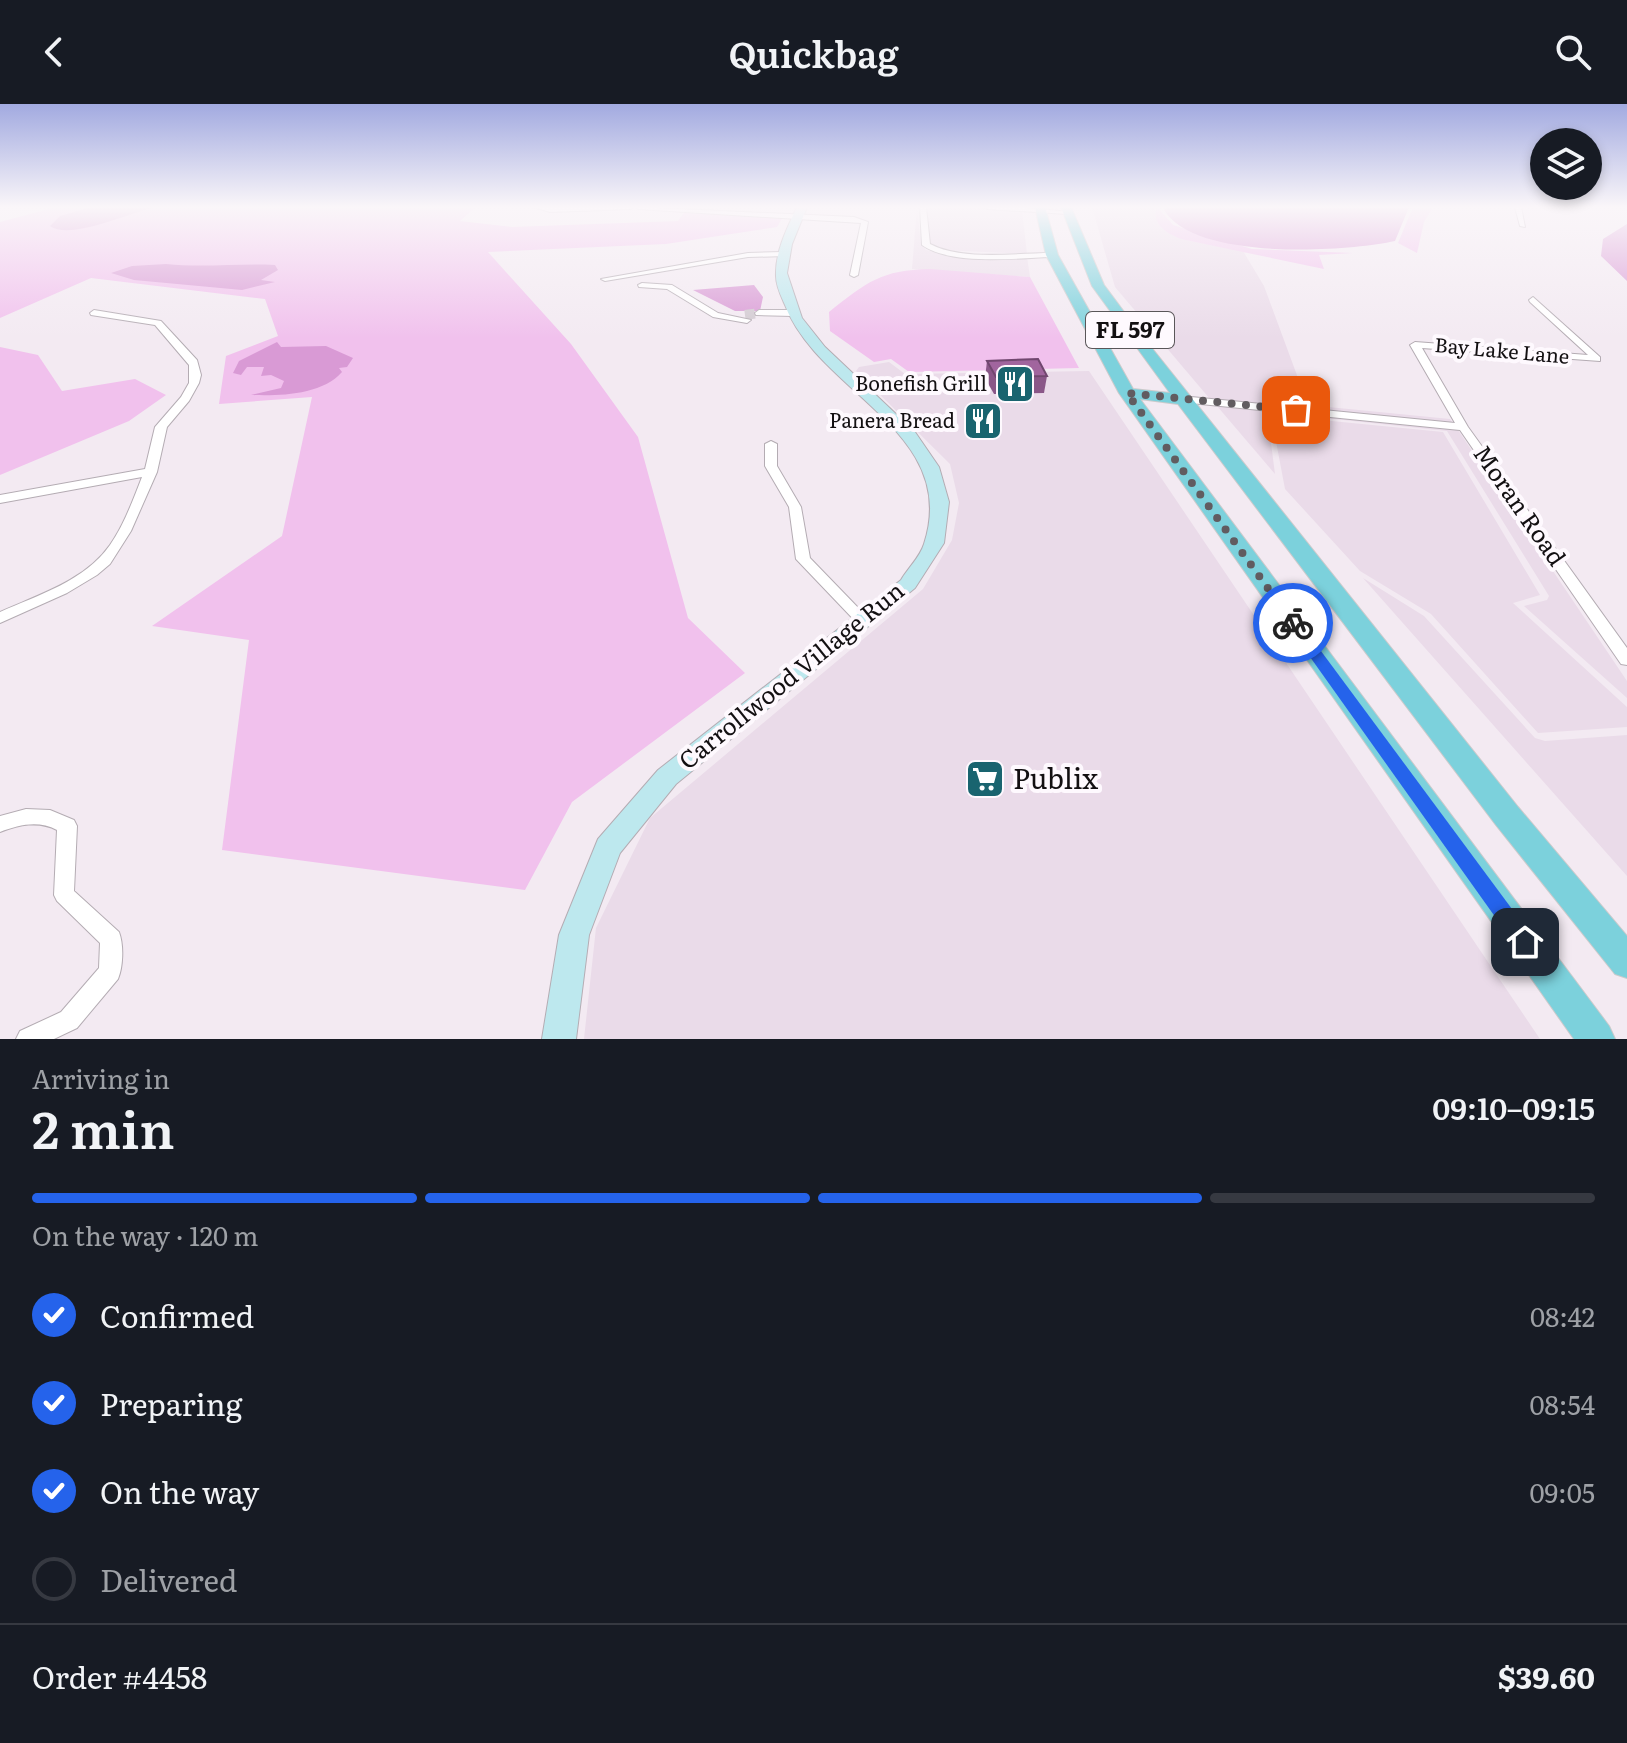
<!DOCTYPE html>
<meta charset="utf-8">
<style>
:root{--surface:#171b24;--page:#20242c;--text:#f1f3f6;--muted:#9ea1a6;--line:#363941;--accent:#2563eb}
body{margin:0;font-family:Literata,serif;background:var(--page);color:var(--text);height:100vh;display:flex;flex-direction:column;font-size:30px;white-space:nowrap}
*{box-sizing:border-box;margin:0}
p{font-size:26px;color:var(--muted)}
.icon{flex:none;width:44px;height:44px;fill:none;stroke:currentColor;stroke-width:2;stroke-linecap:round;stroke-linejoin:round}
.map{position:relative;height:935px;overflow:hidden}
.sheet{display:flex;flex-direction:column;background:var(--surface);flex:1}
.sheet>*{flex:none}
.controls{position:absolute;left:1530px;top:24px;display:grid;gap:16px}
.controls a{display:grid;place-items:center;width:72px;height:72px;border-radius:50%;background:var(--surface);box-shadow:0 4px 12px #0003;font-size:40px}
.pin{position:absolute;display:grid;place-items:center;width:68px;height:68px;color:#fff;margin:-34px;border-radius:16px;box-shadow:0 4px 12px #0006}
.courier{position:absolute;display:grid;place-items:center;width:80px;height:80px;margin:-40px;border:6px solid #2563eb;border-radius:50%;background:#fff;color:#222;box-shadow:0 2px 10px #0007}
.overview em{font-style:normal;font-weight:600}
.overview div{display:flex;flex-direction:column-reverse}
.overview{display:flex;align-items:center;justify-content:space-between;height:136px;padding:0 32px}
h1{font-size:52px;font-weight:600;line-height:60px}
.bar{display:grid;grid-template-columns:repeat(4,1fr);gap:12px 8px;align-content:center;height:96px;padding:0 32px}
.bar i{height:10px;border-radius:6px;background:var(--line)}
.bar .on{background:var(--accent)}
.bar p{grid-column:span 4}
.line{display:flex;align-items:center;gap:20px;padding:0 32px;border-top:2px solid var(--line)}
.line div{flex:1}
ol{padding:0 32px;list-style:none}
li{display:flex;align-items:center;gap:24px;height:88px}
li p{margin-inline-start:auto}
li .icon{padding:8px;border-radius:50%;background:var(--accent);color:#fff;stroke-width:4}
li:last-child{color:var(--muted)}
li i{width:44px;height:44px;border:4px solid var(--line);border-radius:50%}
header{display:flex;justify-content:space-between;align-items:center;height:104px;padding:0 32px;background:var(--surface);font-size:36px;font-weight:600}
.map>svg:first-child{display:block}
.built{fill:#eadbe9}
.green{fill:#f1c1ed}
.water{fill:#d99ad5}
.lines{fill:none;stroke-linecap:round;stroke-linejoin:round}
.street-tunnel{stroke:#d1c9d0;stroke-width:10;stroke-dasharray:10 5;stroke-linecap:butt}
.street-casing{stroke:#b4acb3;stroke-width:2}
.secondary-casing{stroke:#b4acb3;stroke-width:2}
.primary-casing{stroke:#cbcacb;stroke-width:2}
.street{fill:#fff;fill-rule:evenodd}
.secondary{fill:#bde8ee;fill-rule:evenodd}
.primary{fill:#7cd1dc;fill-rule:evenodd}
.wall{fill:#8a5788}
.building{fill:#a1659e;stroke:#71476f;stroke-width:2}
.route{fill:#2563eb}
.done{stroke:#615c60;stroke-width:8;stroke-dasharray:0 14.4}
.labels{text-anchor:middle;stroke-width:8;stroke-linejoin:round;paint-order:stroke}
.far-street-label{font-size:20px;fill:#131012;stroke:#fef9fe}
.far-poi-label{font-size:20px;fill:#131012;stroke:#fef9fe;text-anchor:end}
.shield{fill:#fef9fe;stroke:#5a5659;stroke-width:2}
.shield-label{font-size:22px;font-weight:bold;fill:#131012}
.street-label{font-size:24px;fill:#131012;stroke:#fef9fe}
.near-poi-label{font-size:28px;fill:#131012;stroke:#fef9fe;text-anchor:start}
</style>
<header><svg class="icon" aria-label="back" viewBox="0 0 24 24"><path d="M15 5l-7 7 7 7"/></svg>Quickbag<svg class="icon" aria-label="search" viewBox="0 0 24 24"><circle cx="10" cy="10" r="6"/><path d="M15 15l6 6"/></svg></header>
<div class="map">
<svg width="1627" height="935" viewBox="0 0 1627 935">
<rect width="100%" height="100%" fill="#f3eaf2"/>
<path class="built" d="M 917,103 L 921,140 L 926,146 L 950,151 L 1027,153 L 1030,173 L 912,165 Z
M 927,103 L 1022,106 L 1027,150 L 941,146 L 930,140 Z
M 1092,103 L 1157,103 L 1154,106 L 1181,135 L 1243,147 L 1264,182 L 1308,301 L 1450,315 L 1453,319 L 1210,295 L 1115,183 Z
M 889,258 L 905,270 L 1089,267 L 1540,935 L 584,935 L 596,824 L 650,714 L 923,485 L 952,436 L 959,399 L 950,360 L 856,267 L 859,263 Z
M 1217,302 L 1458,326 L 1627,577 L 1627,594 L 1524,502 L 1547,496 L 1549,492 L 1447,327 L 1267,308 L 1275,370 Z
M 1271,311 L 1443,328 L 1540,491 L 1513,499 L 1627,603 L 1627,623 L 1538,629 L 1431,510 L 1360,467 L 1285,385 Z
M 1363,474 L 1424,512 L 1535,634 L 1545,637 L 1627,631 L 1627,772 Z"/>
<path class="green" d="M 56,103 L 476,103 L 460,117 L 512,123 L 678,117 L 687,104 L 783,113 L 777,123 L 666,140 L 488,148 L 571,240 L 638,333 L 688,514 L 745,569 L 572,698 L 525,786 L 222,746 L 249,536 L 152,522 L 282,432 L 312,293 L 219,300 L 226,252 L 278,232 L 265,195 L 91,174 L 0,214 L 0,118 Z
M 1157,103 L 1162,103 L 1160,106 L 1173,121 L 1252,145 L 1353,149 L 1319,151 L 1324,165 L 1181,135 C 1166,129 1151,120 1157,103 Z
M 1413,103 L 1432,105 L 1424,118 L 1417,149 L 1398,139 Z
M 930,165 L 1030,173 L 1079,264 L 909,268 L 891,255 L 874,258 L 830,227 L 829,208 C 867,178 881,166 930,165 Z
M 0,243 L 38,251 L 62,287 L 135,275 L 166,291 L 129,317 L 0,371 Z"/>
<path class="water" d="M 91,103 L 158,103 C 131,107 72,137 50,122 L 60,112 Z
M 1167,103 L 1409,103 L 1395,137 C 1344,148 1195,157 1164,106 Z
M 1627,120 L 1627,177 L 1601,152 L 1603,135 Z
M 166,160 C 203,164 239,159 275,161 L 278,166 L 261,176 L 275,178 L 242,186 L 134,176 L 111,169 L 132,162 Z
M 754,181 L 763,193 L 760,207 L 735,207 L 693,186 Z
M 277,238 L 281,243 L 326,242 L 353,254 L 347,263 L 339,264 L 342,268 C 322,291 280,292 251,291 L 281,284 L 284,277 L 271,271 L 261,272 L 264,263 L 247,263 L 241,271 L 233,269 L 239,257 Z"/>
<g class="lines">
<path class="street-tunnel" d="M 745,211 L 759,209"/>
<g class="street-casing">
<path id="street" d="M 534,103 L 634,103 L 631,105 L 550,108 Z
M 635,103 L 854,113 L 868,118 L 858,171 L 854,173 L 850,171 L 861,119 L 638,105 Z
M 920,103 L 926,103 L 930,140 C 962,157 1016,149 1052,149 L 1056,151 L 1052,153 C 1016,154 952,162 922,141 Z
M 984,103 L 1016,103 L 1070,108 L 1067,110 L 987,105 Z
M 1515,103 L 1521,103 L 1525,123 L 1520,122 Z
M 783,148 L 787,150 L 786,152 L 748,153 L 605,177 L 601,175 L 748,149 Z
M 642,179 L 672,181 L 718,209 L 751,216 L 747,219 L 713,213 L 667,185 L 639,183 L 638,181 Z
M 1533,193 L 1600,253 L 1600,257 L 1422,244 L 1468,323 L 1627,544 L 1627,561 L 1621,560 L 1460,326 L 1181,298 L 1176,295 L 1181,292 L 1455,319 L 1410,241 L 1415,238 L 1588,251 L 1530,198 L 1529,196 Z
M 94,206 L 161,217 L 197,256 L 201,271 L 199,279 L 189,297 L 167,323 L 157,368 L 131,427 L 110,460 L 97,471 L 67,489 L 0,519 L 0,508 C 38,491 85,477 110,441 C 124,421 133,396 142,373 L 0,399 L 0,391 L 145,365 L 155,323 L 181,293 L 189,279 L 189,261 L 155,221 L 91,211 L 90,209 Z
M 759,206 L 793,206 L 797,209 L 793,212 L 756,211 L 755,209 Z
M 771,337 L 777,340 L 777,362 L 801,403 L 810,454 L 869,515 L 872,518 L 869,521 L 859,521 L 796,455 L 789,403 L 765,362 L 765,340 Z
M 26,705 L 50,706 L 74,716 L 77,722 L 74,787 L 119,828 C 124,841 123,863 118,875 L 77,924 L 54,935 L 16,935 L 20,927 L 61,908 L 99,864 L 100,839 L 57,797 L 54,791 L 57,726 C 38,716 19,721 0,728 L 0,712 Z"/>
</g>
<g class="secondary-casing">
<path id="secondary" d="M 797,103 L 807,103 L 792,140 L 787,169 L 802,214 L 825,243 L 915,328 L 939,363 L 949,398 L 944,439 L 915,484 L 676,680 L 620,749 L 589,831 L 576,935 L 542,935 L 559,831 L 598,735 L 658,666 L 901,476 C 908,464 920,453 924,440 C 961,327 818,289 785,201 C 781,192 776,182 776,172 C 775,148 787,124 797,103 Z"/>
</g>
<g class="primary-casing">
<path id="primary" d="M 1035,103 L 1045,103 L 1058,151 L 1133,285 L 1170,289 L 1092,182 L 1061,103 L 1071,103 L 1104,181 L 1139,228 L 1518,703 L 1627,832 L 1627,874 L 1615,870 L 1496,721 L 1178,300 L 1140,295 L 1609,922 L 1615,935 L 1574,935 L 1119,289 L 1046,151 Z"/>
</g>
<use href="#street" class="street"/>
<use href="#secondary" class="secondary"/>
<use href="#primary" class="primary"/>
</g>
<path class="wall" d="M 987,257 L 1047,272 L 1044,289 L 994,290 L 985,274 Z"/>
<path class="building" d="M 1038,255 L 1047,272 L 996,273 L 987,257 Z"/>
<linearGradient id="sky" x2="0" y2="1"><stop stop-color="#a2aae0"/><stop offset="0.44" stop-color="#faf6f9"/><stop offset="1" stop-color="#faf6f9" stop-opacity="0"/></linearGradient>
<rect width="1627" height="234" fill="url(#sky)"/>
<path class="route" d="M 1293,515 L 1298,516 L 1532,832 L 1535,838 L 1532,845 L 1518,845 L 1288,522 L 1286,519 Z"/>
<g class="lines">
<path class="done" d="M 1293,519 L 1127,289 L 1296,306"/>
</g>
<defs>
<g id="restaurant-square" transform="scale(2)"><rect x="-9" y="-9" width="18" height="18" rx="4" fill="#19646f" stroke="#fef9fe"/><path d="M-5-6h1v4h1v-4h1v4h1v-4h1v5L-1.5 .5V6h-2V.5L-5-1ZM5-6V6H3V1.5H1.5Q1.5-4 5-6Z" fill="#fff"/></g>
<g id="supermarket-square" transform="scale(2)"><rect x="-9" y="-9" width="18" height="18" rx="4" fill="#19646f" stroke="#fef9fe"/><path d="M-6-5.5h2.5l.6 2H6L4.5 2H-2.5L-4.4-4H-6ZM-1.5 3.2a1.3 1.3 0 1 0 .1 0ZM3 3.2a1.3 1.3 0 1 0 .1 0Z" fill="#fff"/></g>
</defs>
<g fill-rule="evenodd">
<use href="#restaurant-square" x="1015" y="280"/>
<use href="#restaurant-square" x="983" y="317"/>
<use href="#supermarket-square" x="985" y="675"/>
</g>
<g class="labels">
<g class="far-street-label">
<text transform="translate(1502 247) rotate(5)" y="7">Bay Lake Lane</text>
</g>
<g class="far-poi-label">
<text x="987" y="287">Bonefish Grill</text>
<text x="955" y="324">Panera Bread</text>
</g>
<rect class="shield" x="1086" y="208" width="88" height="36" rx="6"/>
<g class="shield-label">
<text x="1130" y="234">FL 597</text>
</g>
<g class="street-label">
<text transform="translate(1519 402) rotate(55)" y="8">Moran Road</text>
<text transform="translate(792 572) rotate(-39)" y="8">Carrollwood Village Run</text>
</g>
<g class="near-poi-label">
<text x="1013" y="685">Publix</text>
</g>
</g>
</svg>
<div class="controls">
<a><svg class="icon" aria-label="layers" viewBox="0 0 24 24"><path d="M12 4l9 5-9 5-9-5zM3 14l9 5 9-5"/></svg></a>
</div>
<div class="pin" style="left:1296px;top:306px;background:#ea580c"><svg class="icon" aria-label="bag" viewBox="0 0 24 24"><path d="M5 8h14l-1 12H6zM9 8a3 3 0 0 1 6 0"/></svg></div>
<div class="pin" style="left:1525px;top:838px;background:#1f2937"><svg class="icon" aria-label="home" viewBox="0 0 24 24"><path d="M3 11l9-7 9 7M6 9v11h12V9"/></svg></div>
<div class="courier" style="left:1293px;top:519px"><svg class="icon" aria-label="bike" viewBox="0 0 24 24"><circle cx="6" cy="16" r="4"/><circle cx="18" cy="16" r="4"/><path d="M6 16l4-8h5l3 8M10 8l3 8H6M13 5h3"/></svg></div>
</div>
<section class="sheet">
<div class="overview"><div><h1>2 min</h1><p>Arriving in</p></div><em>09:10–09:15</em></div>
<div class="bar"><i class="on"></i><i class="on"></i><i class="on"></i><i></i><p>On the way · 120 m</p></div>
<ol>
<li><svg class="icon" aria-label="check" viewBox="0 0 24 24"><path d="M5 12l5 5 9-10"/></svg>Confirmed<p>08:42</p></li>
<li><svg class="icon" aria-label="check" viewBox="0 0 24 24"><path d="M5 12l5 5 9-10"/></svg>Preparing<p>08:54</p></li>
<li><svg class="icon" aria-label="check" viewBox="0 0 24 24"><path d="M5 12l5 5 9-10"/></svg>On the way<p>09:05</p></li>
<li><i></i>Delivered</li>
</ol>
<div class="line" style="height:104px"><div>Order #4458</div><b>$39.60</b></div>
</section>
